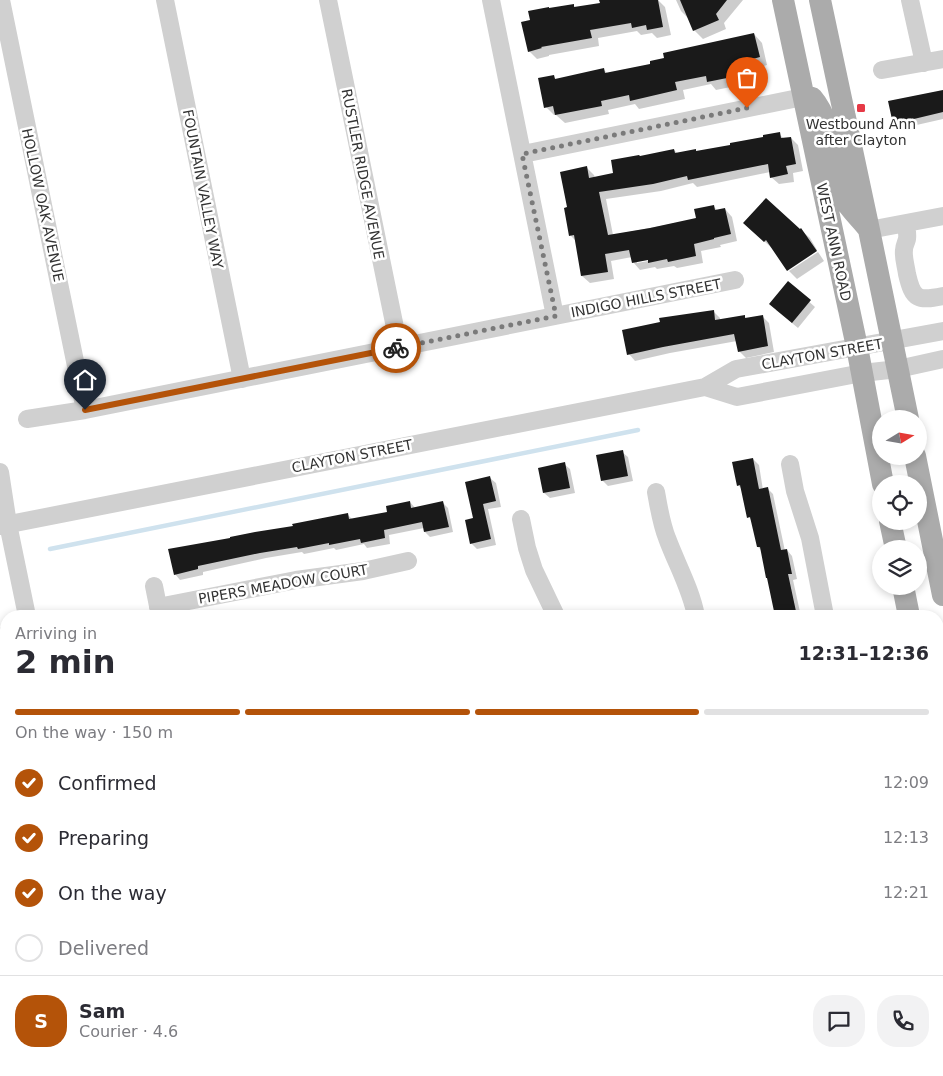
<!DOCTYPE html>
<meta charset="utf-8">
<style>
:root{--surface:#fff;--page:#f2f2f3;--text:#2b2b33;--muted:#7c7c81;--line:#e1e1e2;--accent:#b45309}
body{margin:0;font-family:"DejaVu Sans",sans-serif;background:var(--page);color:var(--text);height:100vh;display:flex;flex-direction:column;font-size:19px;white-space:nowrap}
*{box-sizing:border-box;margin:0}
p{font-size:16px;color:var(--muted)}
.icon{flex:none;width:28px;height:28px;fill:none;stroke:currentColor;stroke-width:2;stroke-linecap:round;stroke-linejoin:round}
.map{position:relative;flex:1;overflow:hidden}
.side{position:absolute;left:0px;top:610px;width:944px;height:466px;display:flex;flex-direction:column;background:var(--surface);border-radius:20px 20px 0 0;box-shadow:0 2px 8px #0003}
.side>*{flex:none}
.needle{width:32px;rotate:79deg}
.fabs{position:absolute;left:872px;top:410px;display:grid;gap:10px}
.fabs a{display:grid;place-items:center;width:55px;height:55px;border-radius:50%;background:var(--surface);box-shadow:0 2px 8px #0003;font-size:25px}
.pin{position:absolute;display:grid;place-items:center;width:42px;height:42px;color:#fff;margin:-51px -21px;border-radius:50% 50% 50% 0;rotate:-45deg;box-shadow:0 0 5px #0007}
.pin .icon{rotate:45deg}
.courier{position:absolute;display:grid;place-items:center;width:50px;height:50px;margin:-25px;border:4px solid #b45309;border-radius:50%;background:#fff;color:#222;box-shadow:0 1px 6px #0007}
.headline em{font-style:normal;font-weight:600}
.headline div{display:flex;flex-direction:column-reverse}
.headline{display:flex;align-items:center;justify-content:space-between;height:85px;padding:0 15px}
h1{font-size:32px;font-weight:600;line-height:38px}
.bar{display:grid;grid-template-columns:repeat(4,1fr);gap:8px 5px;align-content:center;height:60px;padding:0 15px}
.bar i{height:6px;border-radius:4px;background:var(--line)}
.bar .on{background:var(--accent)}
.bar p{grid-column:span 4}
.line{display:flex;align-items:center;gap:12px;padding:0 15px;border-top:1px solid var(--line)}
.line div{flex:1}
.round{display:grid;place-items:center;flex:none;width:52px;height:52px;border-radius:20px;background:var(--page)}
ol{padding:0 15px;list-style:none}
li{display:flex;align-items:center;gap:15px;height:55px}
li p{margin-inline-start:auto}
li .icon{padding:5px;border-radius:50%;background:var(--accent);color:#fff;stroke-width:4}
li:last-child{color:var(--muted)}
li i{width:28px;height:28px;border:2px solid var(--line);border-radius:50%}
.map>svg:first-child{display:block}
.shadow{fill:#0003;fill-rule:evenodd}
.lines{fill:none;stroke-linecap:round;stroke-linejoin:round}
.stream{stroke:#cfe2ee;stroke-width:4.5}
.building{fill:#1a1a1a}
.minor{stroke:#d0d0d0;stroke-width:18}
.major{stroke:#ababab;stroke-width:22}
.done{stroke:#7a7a7a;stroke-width:5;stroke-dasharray:0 9}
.route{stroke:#b45309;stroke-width:6}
.poi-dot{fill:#e63946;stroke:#fff;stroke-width:2}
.labels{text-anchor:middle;stroke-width:5;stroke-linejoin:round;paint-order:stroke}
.poi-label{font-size:14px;fill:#333;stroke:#fff}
.street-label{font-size:14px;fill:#333;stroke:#fff}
</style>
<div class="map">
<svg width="943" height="1076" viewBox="0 0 943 1076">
<rect width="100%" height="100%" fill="#fff"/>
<path class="shadow" d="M 601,0 L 658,0 L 665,7 L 671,35 L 657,38 L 652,33 L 641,35 L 637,31 L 598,38 L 599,46 L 549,55 L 549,56 L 537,59 L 529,51 L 573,5 L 576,8 L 601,4 Z
M 676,0 L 743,0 L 724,23 L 726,29 L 703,39 L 694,30 L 690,20 L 681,11 Z
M 754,34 L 762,43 L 767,65 L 757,68 L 760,81 L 716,90 L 711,84 L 683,90 L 685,99 L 639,109 L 635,104 L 608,110 L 609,114 L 565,123 L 556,115 L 554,115 L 546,107 L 553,77 L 557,80 L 604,70 L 608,74 L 652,65 Z
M 943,91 L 943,119 L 899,129 L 894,123 Z
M 779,134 L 784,139 L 791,138 L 798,145 L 803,171 L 793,173 L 794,182 L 779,184 L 771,177 L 770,172 L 697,187 L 693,183 L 661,191 L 606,199 L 613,235 L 697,219 L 713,206 L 718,211 L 725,209 L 732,217 L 737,241 L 720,245 L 721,247 L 701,251 L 703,263 L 677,268 L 674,266 L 657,269 L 655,267 L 640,270 L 633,262 L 632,257 L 611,261 L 614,279 L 590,283 L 582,276 L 576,241 L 571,236 L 569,208 L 587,168 L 594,175 L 595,178 L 614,174 L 640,158 L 674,150 L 678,154 L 695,150 L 698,152 L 732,146 ZM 654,258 L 654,260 L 637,263 L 637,261 Z
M 800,230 L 801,230 L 810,238 L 817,250 L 788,269 L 774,250 L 754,232 Z
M 818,252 L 824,261 L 797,279 L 789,271 Z
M 788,283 L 815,307 L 798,328 L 776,310 Z
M 713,311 L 720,318 L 720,320 L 745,317 L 747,319 L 762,316 L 769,323 L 774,352 L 746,358 L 739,351 L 737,341 L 670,353 L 635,361 L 629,354 Z
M 622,452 L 628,457 L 633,481 L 608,486 L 602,480 Z
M 753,459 L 759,465 L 763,490 L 768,489 L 773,494 L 785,551 L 787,550 L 792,556 L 797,579 L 793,580 L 800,612 L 804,616 L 771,616 L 776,615 L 762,551 L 758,547 L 752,521 L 749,517 L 743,490 L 738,485 Z
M 564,464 L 570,469 L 575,493 L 550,498 L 544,493 Z
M 490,478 L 496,483 L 501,507 L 488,509 L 496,545 L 477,549 L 471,543 L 474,519 Z
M 410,502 L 416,509 L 443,503 L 448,508 L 453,532 L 430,537 L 425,532 L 424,528 L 389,535 L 390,544 L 367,548 L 364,544 L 336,550 L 334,548 L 304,554 L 302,552 L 266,558 L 203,572 L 203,575 L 180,580 L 175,574 L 294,527 L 348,515 L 353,520 L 389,513 Z
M 0,627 L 3,630 L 6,644 L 6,645 L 0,647 Z
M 3,660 L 6,664 L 6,857 L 0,829 L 0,661 Z
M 4,911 L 6,913 L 6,958 L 0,959 L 0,912 Z
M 0,966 L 1,972 L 6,978 L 6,1000 L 5,1000 L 6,1008 L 6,1070 L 24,1070 L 26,1076 L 0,1076 Z
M 49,1070 L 91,1070 L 92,1076 L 54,1076 Z"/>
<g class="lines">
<path class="stream" d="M 50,549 L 638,430"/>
</g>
<path class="building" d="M 599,0 L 658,0 L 663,27 L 647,30 L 646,25 L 632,28 L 631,23 L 590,30 L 592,38 L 541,47 L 542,48 L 528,52 L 521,22 L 530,20 L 528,11 L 549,7 L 549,8 L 574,4 L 574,7 L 600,3 Z
M 680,0 L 727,0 L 716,14 L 719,20 L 693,31 Z
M 754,33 L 760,57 L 749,60 L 752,73 L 707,82 L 706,76 L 675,82 L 677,90 L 630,101 L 629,95 L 601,101 L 602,106 L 555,115 L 553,106 L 544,108 L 538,78 L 554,75 L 555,79 L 604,68 L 605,73 L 650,64 L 650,61 L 664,58 L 663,53 Z
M 943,90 L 943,112 L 893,124 L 888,101 Z
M 780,132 L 781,138 L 791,137 L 796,164 L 786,166 L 788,174 L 770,178 L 768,164 L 688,180 L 687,176 L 653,184 L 599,192 L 608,235 L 650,228 L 696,218 L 694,209 L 714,205 L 715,210 L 725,208 L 731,234 L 714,238 L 714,239 L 694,244 L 696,256 L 668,262 L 667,259 L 648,263 L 648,260 L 632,263 L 629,250 L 605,254 L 608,272 L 581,276 L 574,235 L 569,236 L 564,208 L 567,207 L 560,172 L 587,166 L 589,178 L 613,173 L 611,160 L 639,155 L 640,156 L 674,149 L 675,153 L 696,149 L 696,151 L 730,145 L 730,143 L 763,137 L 763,135 Z
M 766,198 L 800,229 L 801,228 L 817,251 L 787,271 L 766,240 L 764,242 L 743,223 Z
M 788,281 L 811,300 L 792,323 L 769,304 Z
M 714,310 L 715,320 L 745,315 L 745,318 L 763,315 L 768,346 L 738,352 L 734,334 L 663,347 L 627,355 L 622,330 L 660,322 L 659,318 Z
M 623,450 L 628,476 L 601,481 L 596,455 Z
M 753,458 L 759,489 L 768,487 L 781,550 L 787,549 L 792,574 L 788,574 L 797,616 L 775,616 L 767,578 L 766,578 L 760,547 L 757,547 L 750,517 L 747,518 L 740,485 L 737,486 L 732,462 Z
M 565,462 L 570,488 L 543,493 L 538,468 Z
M 490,476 L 496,501 L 483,504 L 491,539 L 470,544 L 465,520 L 473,518 L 465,482 Z
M 410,501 L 411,508 L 443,501 L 449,527 L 424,532 L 422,522 L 384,530 L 385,538 L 361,543 L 360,539 L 329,545 L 329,543 L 298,549 L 297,547 L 260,553 L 198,566 L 198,569 L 174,575 L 168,549 L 230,538 L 230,537 L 255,532 L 293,526 L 292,524 L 348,513 L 349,519 L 387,512 L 386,506 Z"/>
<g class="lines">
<path class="minor" d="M 1,0 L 85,410
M 165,0 L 242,379
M 328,0 L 399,347
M 491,0 L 555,316
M 910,0 L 924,63
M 882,70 L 943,59
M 523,154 L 803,97
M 906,223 C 906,228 908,233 907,239 C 906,243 904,246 904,250 C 903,258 906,266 907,274 C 913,300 918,301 943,296
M 869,230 L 943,216
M 705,387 L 737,397 L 862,373 L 898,369 L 943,359
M 27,419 L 85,410 L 735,280
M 790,464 L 795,491 L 810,538 L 825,616
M 0,472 L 8,524 L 27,616
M 656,492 C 659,508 661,523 667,538 C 677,565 691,589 696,616
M 521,519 L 527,548 L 534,570 L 556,616
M 0,526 L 705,387 L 736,369 L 943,331
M 154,586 L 160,616
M 158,607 L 296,580 L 363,571 L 408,561
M 0,882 L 6,881
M 118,1070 L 119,1076
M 252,1070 L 253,1076
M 380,1070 L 382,1076
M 514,1070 L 515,1076
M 652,1070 L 653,1076
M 783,1070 L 784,1076
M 916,1070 L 917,1076"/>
<path class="major" d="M 783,0 L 857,347 L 883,484
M 820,0 L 869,230 L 908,419
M 805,97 L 812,98 C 836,126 828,166 843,197 C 848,207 860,218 867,227
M 915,456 L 943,595
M 890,521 L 896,549
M 903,586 L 909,616
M 938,762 L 943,789"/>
</g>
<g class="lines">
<path class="done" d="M 396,348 L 556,316 L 522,154 L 747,108"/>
<path class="route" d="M 85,410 L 396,348"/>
</g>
<rect class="poi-dot" x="856" y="103" width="10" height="10" rx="2.5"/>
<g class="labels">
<g class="poi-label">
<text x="861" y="129">Westbound Ann<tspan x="861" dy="16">after Clayton</tspan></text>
</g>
<g class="street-label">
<text transform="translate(363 174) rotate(79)" y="5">RUSTLER RIDGE AVENUE</text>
<text transform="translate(203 189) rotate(79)" y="5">FOUNTAIN VALLEY WAY</text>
<text transform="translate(43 205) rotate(78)" y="5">HOLLOW OAK AVENUE</text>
<text transform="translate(834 242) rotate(78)" y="5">WEST ANN ROAD</text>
<text transform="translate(646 298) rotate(-11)" y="5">INDIGO HILLS STREET</text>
<text transform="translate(822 354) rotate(-10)" y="5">CLAYTON STREET</text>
<text transform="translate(352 456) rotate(-11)" y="5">CLAYTON STREET</text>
<text transform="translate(283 584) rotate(-10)" y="5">PIPERS MEADOW COURT</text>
</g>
</g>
</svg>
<div class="fabs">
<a><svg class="needle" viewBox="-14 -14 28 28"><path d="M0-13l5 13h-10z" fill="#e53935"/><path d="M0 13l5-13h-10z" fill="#7c7c81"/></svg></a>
<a><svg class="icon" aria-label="locate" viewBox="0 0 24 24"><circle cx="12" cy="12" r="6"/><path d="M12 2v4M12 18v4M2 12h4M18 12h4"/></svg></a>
<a><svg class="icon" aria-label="layers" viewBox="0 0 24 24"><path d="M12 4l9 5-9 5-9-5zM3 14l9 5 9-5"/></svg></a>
</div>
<div class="pin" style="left:747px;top:108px;background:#ea580c"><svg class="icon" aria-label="bag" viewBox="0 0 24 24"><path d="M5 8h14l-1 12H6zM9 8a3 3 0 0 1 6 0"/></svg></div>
<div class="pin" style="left:85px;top:410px;background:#1f2937"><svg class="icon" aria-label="home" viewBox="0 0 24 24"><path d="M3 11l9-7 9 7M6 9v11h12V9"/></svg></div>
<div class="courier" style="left:396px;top:348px"><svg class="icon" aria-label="bike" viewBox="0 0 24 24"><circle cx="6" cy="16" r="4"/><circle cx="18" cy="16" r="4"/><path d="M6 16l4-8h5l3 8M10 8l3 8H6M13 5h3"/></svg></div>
<section class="side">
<div class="headline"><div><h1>2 min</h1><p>Arriving in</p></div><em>12:31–12:36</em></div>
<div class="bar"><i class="on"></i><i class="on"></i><i class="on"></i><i></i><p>On the way · 150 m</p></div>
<ol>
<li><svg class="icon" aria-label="check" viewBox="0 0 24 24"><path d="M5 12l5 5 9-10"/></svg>Confirmed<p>12:09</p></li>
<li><svg class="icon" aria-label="check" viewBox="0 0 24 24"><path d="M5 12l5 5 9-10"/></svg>Preparing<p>12:13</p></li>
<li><svg class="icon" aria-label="check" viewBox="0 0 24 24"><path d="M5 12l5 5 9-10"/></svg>On the way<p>12:21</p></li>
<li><i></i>Delivered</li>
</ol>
<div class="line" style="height:90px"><b class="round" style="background:var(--accent);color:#fff">S</b><div><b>Sam</b><p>Courier · 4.6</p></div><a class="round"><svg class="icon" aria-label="chat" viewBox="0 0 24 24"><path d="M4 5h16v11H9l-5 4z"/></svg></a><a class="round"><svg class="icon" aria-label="phone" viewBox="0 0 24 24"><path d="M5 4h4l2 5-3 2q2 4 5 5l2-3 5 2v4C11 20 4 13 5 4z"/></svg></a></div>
</section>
</div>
